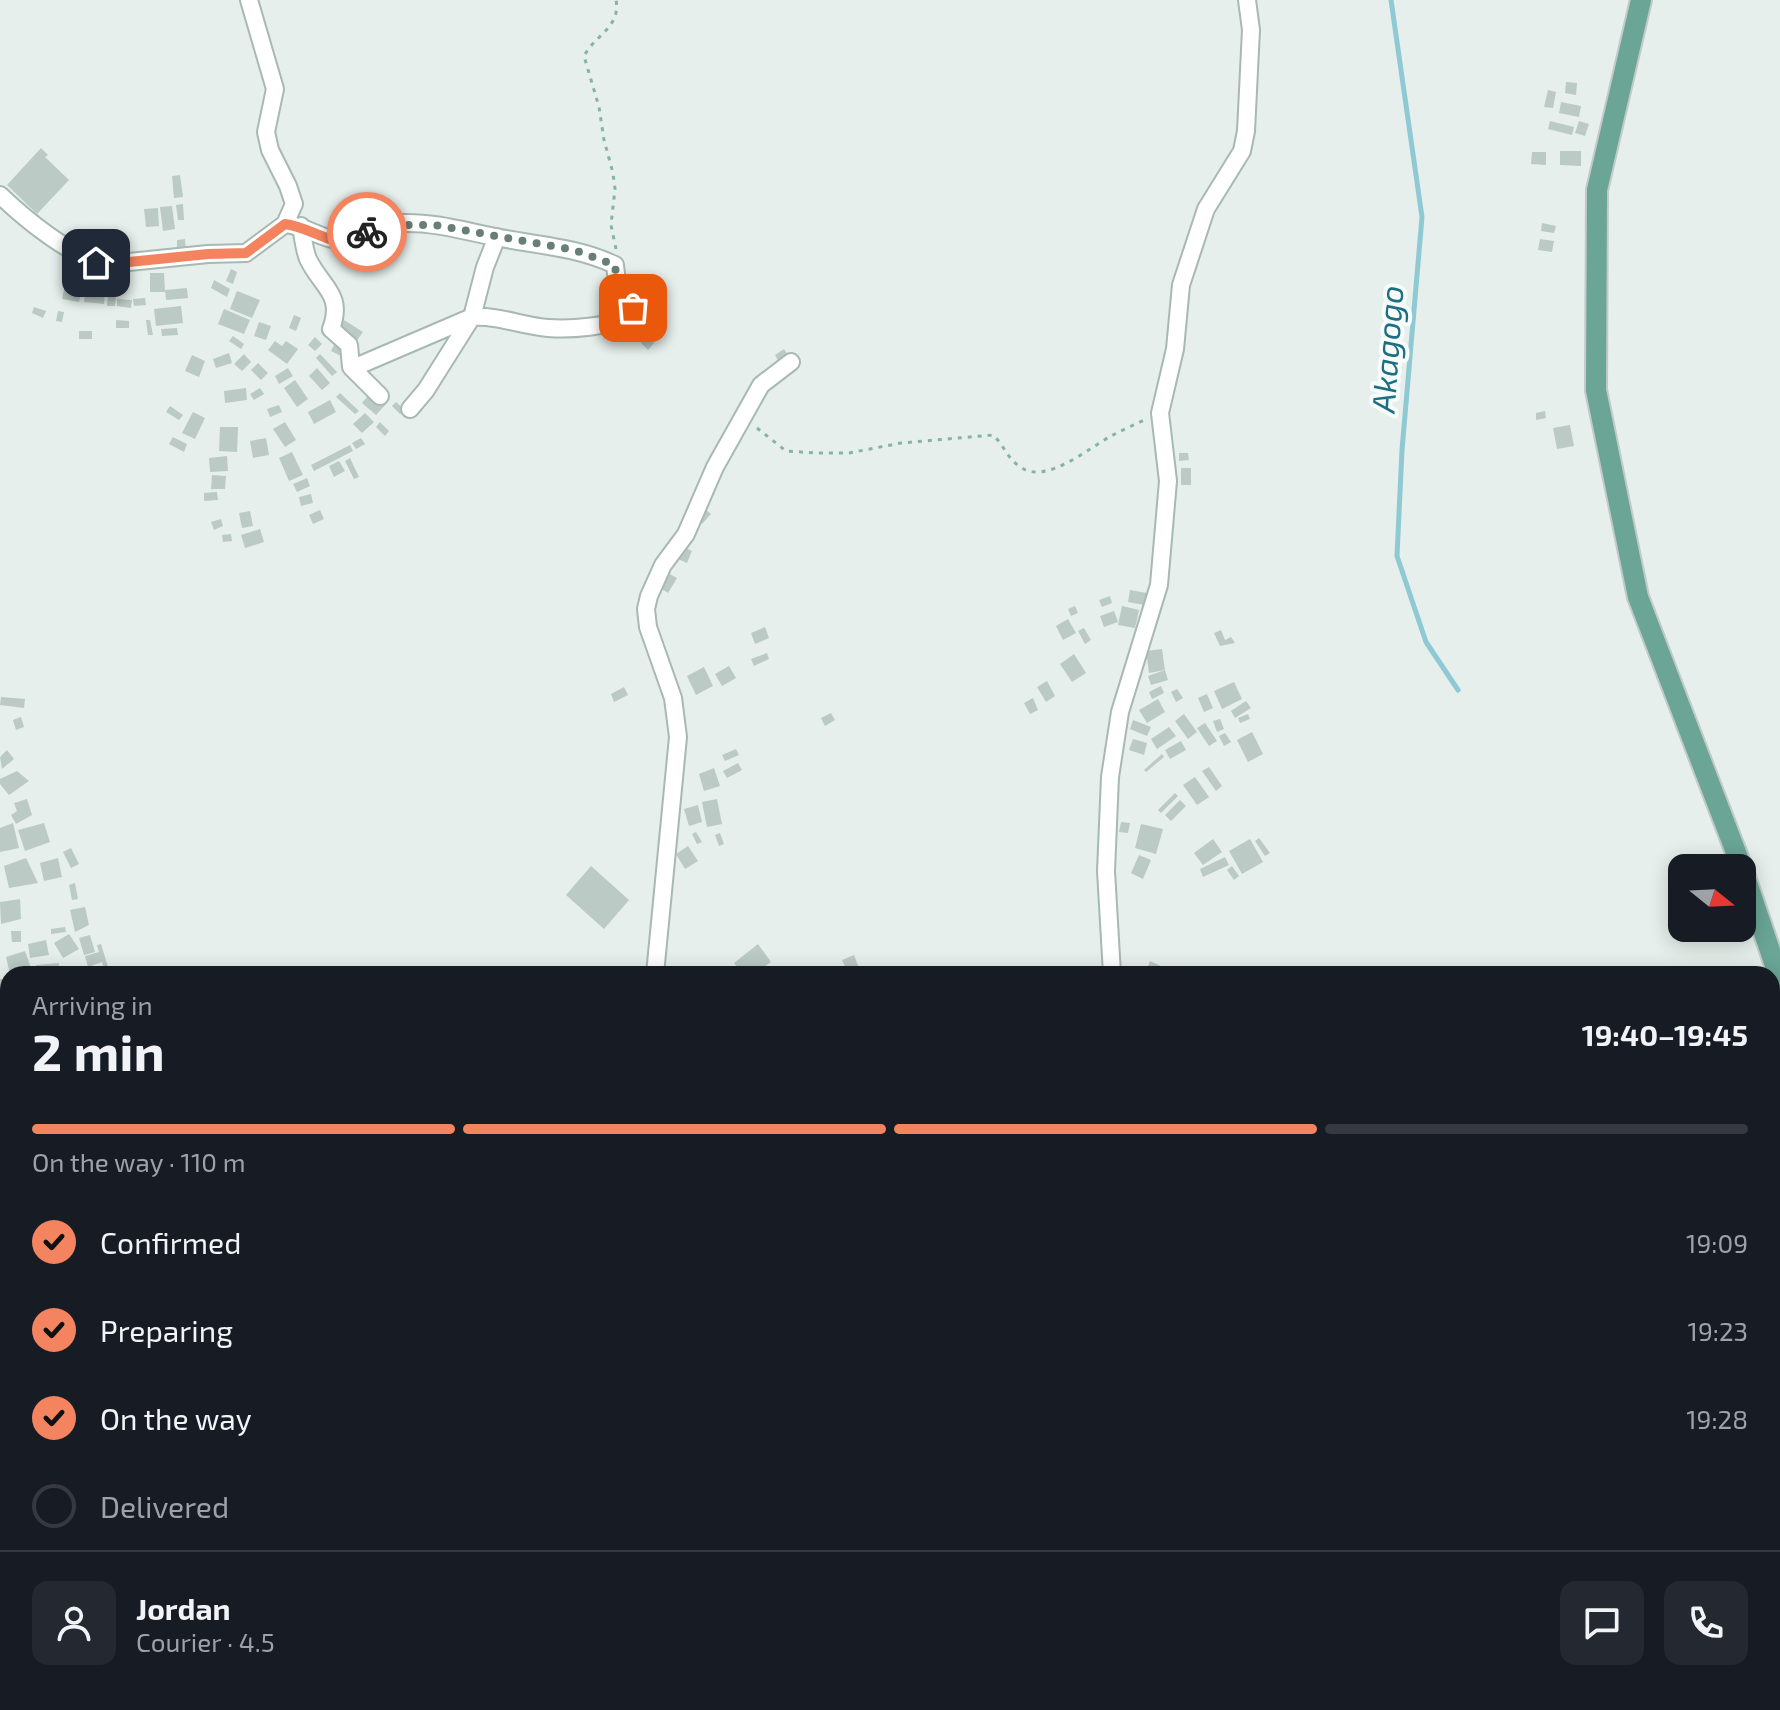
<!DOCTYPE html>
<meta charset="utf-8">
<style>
:root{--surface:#171b24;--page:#242831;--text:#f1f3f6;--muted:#9ea1a6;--line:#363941;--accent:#f4845f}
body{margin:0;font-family:"Exo 2",sans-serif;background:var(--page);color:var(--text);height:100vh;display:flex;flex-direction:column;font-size:30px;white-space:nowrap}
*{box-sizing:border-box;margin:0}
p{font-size:26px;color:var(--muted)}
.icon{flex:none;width:44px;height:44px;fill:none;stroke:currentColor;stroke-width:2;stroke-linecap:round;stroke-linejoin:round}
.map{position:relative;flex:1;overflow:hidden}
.sheet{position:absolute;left:0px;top:966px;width:1780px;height:744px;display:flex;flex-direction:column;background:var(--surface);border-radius:24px 24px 0 0;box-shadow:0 4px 20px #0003}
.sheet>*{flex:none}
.needle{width:52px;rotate:108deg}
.tools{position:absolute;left:1668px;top:854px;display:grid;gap:16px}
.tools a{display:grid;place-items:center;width:88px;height:88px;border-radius:16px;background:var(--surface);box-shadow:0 4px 20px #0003;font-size:40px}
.pin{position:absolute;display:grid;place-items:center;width:68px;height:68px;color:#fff;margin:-34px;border-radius:16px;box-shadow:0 4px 12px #0006}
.courier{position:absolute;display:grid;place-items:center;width:80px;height:80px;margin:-40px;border:6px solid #f4845f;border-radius:50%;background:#fff;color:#222;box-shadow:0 2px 10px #0007}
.head em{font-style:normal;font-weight:700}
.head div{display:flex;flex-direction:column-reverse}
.head{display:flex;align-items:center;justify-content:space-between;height:136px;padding:0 32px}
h1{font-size:52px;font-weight:700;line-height:60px}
.bar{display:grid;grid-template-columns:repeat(4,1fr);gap:12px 8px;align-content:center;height:96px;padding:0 32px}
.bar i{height:10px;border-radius:6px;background:var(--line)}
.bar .current{background:var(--accent)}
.bar p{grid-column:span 4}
.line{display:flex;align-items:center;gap:20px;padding:0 32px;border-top:2px solid var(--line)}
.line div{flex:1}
.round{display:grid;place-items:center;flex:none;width:84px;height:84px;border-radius:16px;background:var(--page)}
ol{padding:0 32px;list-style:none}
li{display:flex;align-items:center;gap:24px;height:88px}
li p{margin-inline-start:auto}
li .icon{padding:8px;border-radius:50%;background:var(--accent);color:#111;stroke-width:4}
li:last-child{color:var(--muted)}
li i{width:44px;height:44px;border:4px solid var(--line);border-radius:50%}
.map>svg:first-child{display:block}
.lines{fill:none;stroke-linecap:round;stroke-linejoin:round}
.stream{stroke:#8ec9d4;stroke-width:5}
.building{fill:#bbcac4}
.minor-casing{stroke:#a8b8b2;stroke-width:20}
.major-casing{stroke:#c2cac8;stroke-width:24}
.path{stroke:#86b3a5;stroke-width:3;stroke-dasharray:4 6;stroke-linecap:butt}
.minor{stroke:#fff;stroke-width:16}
.major{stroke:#6aa596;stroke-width:20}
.done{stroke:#687f78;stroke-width:8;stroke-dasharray:0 14.4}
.route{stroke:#f4845f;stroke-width:10}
.labels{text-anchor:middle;stroke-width:8;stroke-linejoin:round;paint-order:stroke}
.water-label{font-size:32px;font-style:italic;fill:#1c6f80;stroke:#f7fbf9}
</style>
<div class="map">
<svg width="1780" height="1710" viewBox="0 0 1780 1710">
<rect width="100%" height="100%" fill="#e6efeb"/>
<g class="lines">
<path class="stream" d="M 1391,0 L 1422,217 L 1402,450 L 1397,556 L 1426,642 L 1458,690"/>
</g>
<path class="building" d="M 1566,82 L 1577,83 L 1576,95 L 1565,93 Z
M 1548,90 L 1556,92 L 1553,108 L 1544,107 Z
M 1561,102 L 1581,106 L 1579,117 L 1559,113 Z
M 1550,121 L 1574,127 L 1572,135 L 1548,129 Z
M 1579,121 L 1589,124 L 1585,136 L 1575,133 Z
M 41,148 L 48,155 L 45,157 L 69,180 L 37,214 L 7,185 Z
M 1560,151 L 1581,151 L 1581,166 L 1560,165 Z
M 1532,152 L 1546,152 L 1546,165 L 1531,164 Z
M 180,175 L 183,197 L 174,198 L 172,176 Z
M 183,204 L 184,220 L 178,220 L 176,205 Z
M 172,206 L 175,229 L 163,231 L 160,207 Z
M 158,208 L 159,226 L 146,227 L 144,209 Z
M 1542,223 L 1556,226 L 1554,233 L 1541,231 Z
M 185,239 L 186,251 L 177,251 L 177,240 Z
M 1540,239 L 1554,241 L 1552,252 L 1538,250 Z
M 70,267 L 83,271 L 81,278 L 68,274 Z
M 231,269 L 237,272 L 233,284 L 226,281 Z
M 150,273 L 164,273 L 165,292 L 150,292 Z
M 67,276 L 84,280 L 79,302 L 62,299 Z
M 90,278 L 106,280 L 104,304 L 84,302 L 87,280 Z
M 214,280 L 230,289 L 227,297 L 211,288 Z
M 109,285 L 117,285 L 115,306 L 107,306 Z
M 187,288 L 188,298 L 166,300 L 165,290 Z
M 237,291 L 260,300 L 252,318 L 230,309 Z
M 145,298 L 146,305 L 134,306 L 133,299 Z
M 117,299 L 132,300 L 131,308 L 117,306 Z
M 181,306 L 183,323 L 156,326 L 154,309 Z
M 34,307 L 46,311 L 43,318 L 32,313 Z
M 224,309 L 250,320 L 244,334 L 218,324 Z
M 58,311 L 64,312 L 62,322 L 56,321 Z
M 294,315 L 301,318 L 296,331 L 289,328 Z
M 116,320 L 129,321 L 129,328 L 116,328 Z
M 146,320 L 150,320 L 153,335 L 148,335 Z
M 344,320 L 363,332 L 355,343 L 337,330 Z
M 259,322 L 271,326 L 266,340 L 254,336 Z
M 177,328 L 178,335 L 162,336 L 161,329 Z
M 79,331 L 92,331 L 92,339 L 79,339 Z
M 233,336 L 244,344 L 241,349 L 229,341 Z
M 647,336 L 654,343 L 648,350 L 641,343 Z
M 315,337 L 322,344 L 315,351 L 308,345 Z
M 275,341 L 282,346 L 286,341 L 298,349 L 287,364 L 268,350 Z
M 336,341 L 347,347 L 341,356 L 331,351 Z
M 784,349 L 790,358 L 780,364 L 775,355 Z
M 229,353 L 232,363 L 216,368 L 213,359 Z
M 244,354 L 251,362 L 242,371 L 234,364 Z
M 320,354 L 337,372 L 332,376 L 316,358 Z
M 192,355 L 205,361 L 199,377 L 185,371 Z
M 258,363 L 268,373 L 261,380 L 251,370 Z
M 288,368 L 293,376 L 279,384 L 275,376 Z
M 317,368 L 330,383 L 322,390 L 309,376 Z
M 295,380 L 308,399 L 297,407 L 284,388 Z
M 246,388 L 247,400 L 225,403 L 224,391 Z
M 260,388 L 264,394 L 254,400 L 250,394 Z
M 372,391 L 386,404 L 376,415 L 362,403 Z
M 340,393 L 359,411 L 355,414 L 336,397 Z
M 330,400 L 336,412 L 314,424 L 308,412 Z
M 396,402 L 405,410 L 400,414 L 392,406 Z
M 279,405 L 282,412 L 270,417 L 267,409 Z
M 170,406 L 183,415 L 179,420 L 166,412 Z
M 1545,411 L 1546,418 L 1536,420 L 1536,413 Z
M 193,412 L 205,418 L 195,439 L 182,433 Z
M 365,413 L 374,422 L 362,433 L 353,424 Z
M 285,422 L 296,440 L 285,447 L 273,429 Z
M 380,422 L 389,431 L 385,436 L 376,427 Z
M 1570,425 L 1574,446 L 1557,449 L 1553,428 Z
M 220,427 L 238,427 L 237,452 L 219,451 Z
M 173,437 L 187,444 L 184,452 L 169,444 Z
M 266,438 L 269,455 L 253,458 L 250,441 Z
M 361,438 L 365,444 L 356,449 L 352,443 Z
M 350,445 L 353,451 L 314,471 L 311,465 Z
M 292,452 L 303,475 L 289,481 L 279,458 Z
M 1179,453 L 1188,453 L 1189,460 L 1179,461 Z
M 227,456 L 228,471 L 210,472 L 209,458 Z
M 350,458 L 359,477 L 354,479 L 345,461 Z
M 339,461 L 345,471 L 334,477 L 329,466 Z
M 1181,468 L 1191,468 L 1191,485 L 1181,485 Z
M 212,475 L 226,476 L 225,489 L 211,489 Z
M 307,478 L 310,486 L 297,492 L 293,484 Z
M 217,492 L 218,500 L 204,501 L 204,493 Z
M 311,494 L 313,503 L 301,506 L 299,497 Z
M 705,509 L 711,514 L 702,524 L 696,518 Z
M 320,510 L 324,519 L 313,524 L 309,515 Z
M 250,511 L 253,526 L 242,528 L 239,513 Z
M 221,519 L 223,526 L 214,530 L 211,522 Z
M 260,529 L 264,542 L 245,548 L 241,535 Z
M 231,534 L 232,541 L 223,542 L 222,535 Z
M 682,546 L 692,551 L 687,563 L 676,558 Z
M 666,572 L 677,578 L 668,593 L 657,586 Z
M 1130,590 L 1147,593 L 1144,605 L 1128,602 Z
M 1110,596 L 1112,603 L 1102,607 L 1099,600 Z
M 1075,606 L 1078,613 L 1071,616 L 1068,609 Z
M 1122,606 L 1139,610 L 1135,628 L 1118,625 Z
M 1114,611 L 1118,622 L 1104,627 L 1100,616 Z
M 1068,619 L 1076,633 L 1063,640 L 1056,626 Z
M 765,627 L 769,638 L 755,644 L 751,633 Z
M 1084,628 L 1091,640 L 1085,644 L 1078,631 Z
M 1221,630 L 1225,640 L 1231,637 L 1235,643 L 1220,646 L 1214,633 Z
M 1162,649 L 1165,670 L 1149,673 L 1146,651 Z
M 767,653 L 769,659 L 754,666 L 751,659 Z
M 1074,654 L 1086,673 L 1072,682 L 1060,664 Z
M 729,666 L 736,678 L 722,686 L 715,674 Z
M 704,667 L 713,686 L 696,695 L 687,676 Z
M 1165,670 L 1168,680 L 1151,685 L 1148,676 Z
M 1047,681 L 1055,696 L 1046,702 L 1037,687 Z
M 1234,682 L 1242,699 L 1222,709 L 1214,691 Z
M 1161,686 L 1164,693 L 1152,699 L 1149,692 Z
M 624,687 L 628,695 L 614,702 L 611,694 Z
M 1177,689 L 1183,698 L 1176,702 L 1171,692 Z
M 1207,694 L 1213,708 L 1204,712 L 1198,698 Z
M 1,697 L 25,699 L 24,708 L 0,705 Z
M 1033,698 L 1038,710 L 1030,714 L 1024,703 Z
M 1158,699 L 1165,712 L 1147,723 L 1139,710 Z
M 1246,701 L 1251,708 L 1235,718 L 1231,711 Z
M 831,713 L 835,720 L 825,726 L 821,718 Z
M 1184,714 L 1197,732 L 1188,739 L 1175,721 Z
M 1248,714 L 1250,719 L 1240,723 L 1238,718 Z
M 21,717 L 24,727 L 16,730 L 13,720 Z
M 1220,719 L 1224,729 L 1217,732 L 1213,721 Z
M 1133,720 L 1151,727 L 1147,736 L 1130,729 Z
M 1205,723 L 1217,741 L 1209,746 L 1197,728 Z
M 1169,727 L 1176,736 L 1157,749 L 1151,739 Z
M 1252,732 L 1263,754 L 1248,762 L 1237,740 Z
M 1225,733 L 1231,742 L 1224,746 L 1219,736 Z
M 1133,739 L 1147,743 L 1144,755 L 1129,750 Z
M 1181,741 L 1186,750 L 1170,759 L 1165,750 Z
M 736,749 L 739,755 L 725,761 L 722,755 Z
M 7,750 L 14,759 L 2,769 L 0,757 Z
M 1162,754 L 1164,757 L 1146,772 L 1144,770 Z
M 738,763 L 742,770 L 727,778 L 723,771 Z
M 1209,767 L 1222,786 L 1216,791 L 1202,771 Z
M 714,768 L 720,786 L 704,791 L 699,774 Z
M 17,771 L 29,781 L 9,795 L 0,784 L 0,779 Z
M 1195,777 L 1209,797 L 1197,805 L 1183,785 Z
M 1175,793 L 1178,796 L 1161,813 L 1158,810 Z
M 27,799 L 32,815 L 16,824 L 11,815 L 17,811 L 14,803 Z
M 717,799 L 722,824 L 707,827 L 702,802 Z
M 1180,800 L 1186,806 L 1171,821 L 1165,815 Z
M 698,805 L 702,822 L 689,826 L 684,809 Z
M 1121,822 L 1130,823 L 1128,833 L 1119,832 Z
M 13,823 L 19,848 L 0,852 L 0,828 Z
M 44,823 L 50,842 L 25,851 L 18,830 Z
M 1141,824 L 1163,829 L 1156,854 L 1135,848 Z
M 696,832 L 702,842 L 697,844 L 692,834 Z
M 720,833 L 724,844 L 719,846 L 715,835 Z
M 1259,838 L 1270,853 L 1265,856 L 1255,841 Z
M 1213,839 L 1222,852 L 1203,865 L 1194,853 Z
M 1250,839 L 1263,862 L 1242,874 L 1229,851 Z
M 688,846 L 698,861 L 685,869 L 676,854 Z
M 71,848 L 79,864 L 71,868 L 63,852 Z
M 1139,855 L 1151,860 L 1143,879 L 1131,873 Z
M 1225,857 L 1229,865 L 1203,877 L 1200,869 Z
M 26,858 L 38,883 L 9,888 L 4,866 Z
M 58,858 L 62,877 L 44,881 L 40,863 Z
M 591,866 L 629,900 L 604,929 L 566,895 Z
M 1232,866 L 1239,876 L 1234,880 L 1227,870 Z
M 75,883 L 78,899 L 72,900 L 69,885 Z
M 20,899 L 21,919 L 1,924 L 0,902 Z
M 85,907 L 89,925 L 75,932 L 70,910 Z
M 65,927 L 66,932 L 51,934 L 51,929 Z
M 11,931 L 21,931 L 21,942 L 12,942 Z
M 69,934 L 79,949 L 63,958 L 54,943 Z
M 90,935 L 95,952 L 84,955 L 79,938 Z
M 46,940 L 49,955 L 30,958 L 28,944 Z
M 101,944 L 109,970 L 105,972 L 102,962 L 88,967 L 85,956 L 99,952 L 97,945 Z
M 758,944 L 771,962 L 754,974 L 742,974 L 734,963 Z
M 25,951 L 31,968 L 10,974 L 6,957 Z
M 854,955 L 859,968 L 848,973 L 842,960 Z
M 1150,961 L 1163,967 L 1161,972 L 1148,966 Z
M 59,963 L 59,974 L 37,974 L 36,965 Z
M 0,979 L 3,979 L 6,995 L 0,997 Z
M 226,1702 L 250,1702 L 250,1710 L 226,1710 Z
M 493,1702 L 503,1702 L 505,1706 L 495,1709 Z
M 635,1702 L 649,1702 L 650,1710 L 636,1710 Z
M 930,1702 L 949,1702 L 948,1710 L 928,1710 Z
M 956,1702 L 980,1703 L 979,1710 L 955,1710 Z
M 995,1702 L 1021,1702 L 1020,1709 Z
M 1055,1702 L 1084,1702 L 1082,1710 L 1053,1710 Z
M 1129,1702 L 1148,1702 L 1151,1703 L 1149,1710 L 1127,1710 Z
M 1193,1702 L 1214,1702 L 1210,1710 L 1189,1710 Z
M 1247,1702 L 1261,1702 L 1257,1710 L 1246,1704 Z
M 1262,1702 L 1292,1702 L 1288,1710 L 1279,1710 Z
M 1534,1702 L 1557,1702 L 1557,1703 L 1536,1708 Z
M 1593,1702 L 1609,1702 L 1610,1708 L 1594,1710 Z
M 1297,1703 L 1315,1710 L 1294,1710 Z
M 894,1705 L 895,1710 L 881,1710 L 880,1706 Z
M 921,1705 L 921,1710 L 899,1710 L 899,1706 Z"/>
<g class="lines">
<g class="minor-casing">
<path id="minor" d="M 249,0 L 275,89 L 266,132 L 270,150 L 288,186 L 294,204 L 285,224
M 0,195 C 25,219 74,260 109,264 L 208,254 L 246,253 L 285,224 C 306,226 321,239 338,240 C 356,242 378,224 403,223 C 434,222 464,231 495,237 C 536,245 577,247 615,265 C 617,285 618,293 633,308 L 630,318 C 605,326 574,330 548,328 C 522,326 498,315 472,317 L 353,368
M 301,226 C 303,237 304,249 308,259 C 322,288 344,294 331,329 L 349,345 L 351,367 L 380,396
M 410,409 L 426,390 L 472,317 L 485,267 L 497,237
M 655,974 L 678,737 L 673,698 L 648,627 L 646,609 L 649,596 L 663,565 L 686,534 L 715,467 L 761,385 L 791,362
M 1112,974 L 1106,871 L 1110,777 L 1120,712 L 1159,585 L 1168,481 L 1160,413 L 1175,349 L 1181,285 L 1206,209 L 1242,151 L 1246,131 L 1251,30 L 1247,0
M 566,1702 L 592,1710
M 1433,1702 L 1436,1710
M 521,1710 L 522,1702
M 656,1710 L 656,1702
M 853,1710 L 854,1702
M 1041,1710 L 1043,1702"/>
</g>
<g class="major-casing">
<path id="major" d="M 1641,0 L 1597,190 L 1596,390 L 1638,597 L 1742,868
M 1742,868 L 1780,980
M 0,1628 L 8,1625
M 1772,1692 L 1780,1681
M 1665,1702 L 1673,1710
M 1759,1710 L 1765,1702"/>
</g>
<path class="path" d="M 616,249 L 611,225 L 615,189 L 613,173 L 604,140 L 599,107 L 584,56 C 595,35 621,27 616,0
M 757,428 L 786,451 L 816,453 L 849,453 L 901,443 L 993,435 C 1004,445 1008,460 1022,468 C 1047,484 1089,448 1111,436 C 1122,430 1134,425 1146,419"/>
<use href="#minor" class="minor"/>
<use href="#major" class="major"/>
</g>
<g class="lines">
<path class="done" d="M 367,232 L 382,225 L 435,225 L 574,250 L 615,265 C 617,285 618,293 633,308"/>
<path class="route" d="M 96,263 L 109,264 L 208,254 L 246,253 L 285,224 C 305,226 327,242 342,241 C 350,240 359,235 367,232"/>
</g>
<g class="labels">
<g class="water-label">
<text transform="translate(1388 349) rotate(-86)" y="11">Akagogo</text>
</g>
</g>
</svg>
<div class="tools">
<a><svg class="needle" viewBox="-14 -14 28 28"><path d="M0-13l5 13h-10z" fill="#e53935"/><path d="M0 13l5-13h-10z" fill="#9ea1a6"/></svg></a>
</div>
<div class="pin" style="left:633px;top:308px;background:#ea580c"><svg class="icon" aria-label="bag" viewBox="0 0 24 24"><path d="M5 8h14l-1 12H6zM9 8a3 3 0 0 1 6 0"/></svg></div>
<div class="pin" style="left:96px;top:263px;background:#1f2937"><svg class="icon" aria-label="home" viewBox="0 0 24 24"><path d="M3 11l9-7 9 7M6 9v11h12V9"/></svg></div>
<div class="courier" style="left:367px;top:232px"><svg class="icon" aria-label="bike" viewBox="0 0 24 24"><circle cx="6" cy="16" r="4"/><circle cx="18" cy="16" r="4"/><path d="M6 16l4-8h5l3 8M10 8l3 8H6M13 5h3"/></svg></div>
<section class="sheet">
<div class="head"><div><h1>2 min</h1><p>Arriving in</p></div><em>19:40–19:45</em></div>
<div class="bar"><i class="current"></i><i class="current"></i><i class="current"></i><i></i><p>On the way · 110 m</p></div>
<ol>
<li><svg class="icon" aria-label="check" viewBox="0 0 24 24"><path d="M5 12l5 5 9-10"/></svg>Confirmed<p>19:09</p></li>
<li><svg class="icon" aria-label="check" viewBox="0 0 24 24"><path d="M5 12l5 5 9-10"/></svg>Preparing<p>19:23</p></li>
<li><svg class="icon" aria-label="check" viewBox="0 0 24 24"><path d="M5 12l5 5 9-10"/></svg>On the way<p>19:28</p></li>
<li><i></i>Delivered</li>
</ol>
<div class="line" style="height:144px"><a class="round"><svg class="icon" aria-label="person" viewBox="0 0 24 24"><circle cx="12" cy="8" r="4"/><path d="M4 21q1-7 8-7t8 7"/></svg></a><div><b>Jordan</b><p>Courier · 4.5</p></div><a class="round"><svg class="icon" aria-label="chat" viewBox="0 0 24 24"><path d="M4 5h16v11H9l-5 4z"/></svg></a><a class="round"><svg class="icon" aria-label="phone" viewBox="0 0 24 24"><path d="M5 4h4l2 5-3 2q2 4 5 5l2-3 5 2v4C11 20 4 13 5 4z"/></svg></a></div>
</section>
</div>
